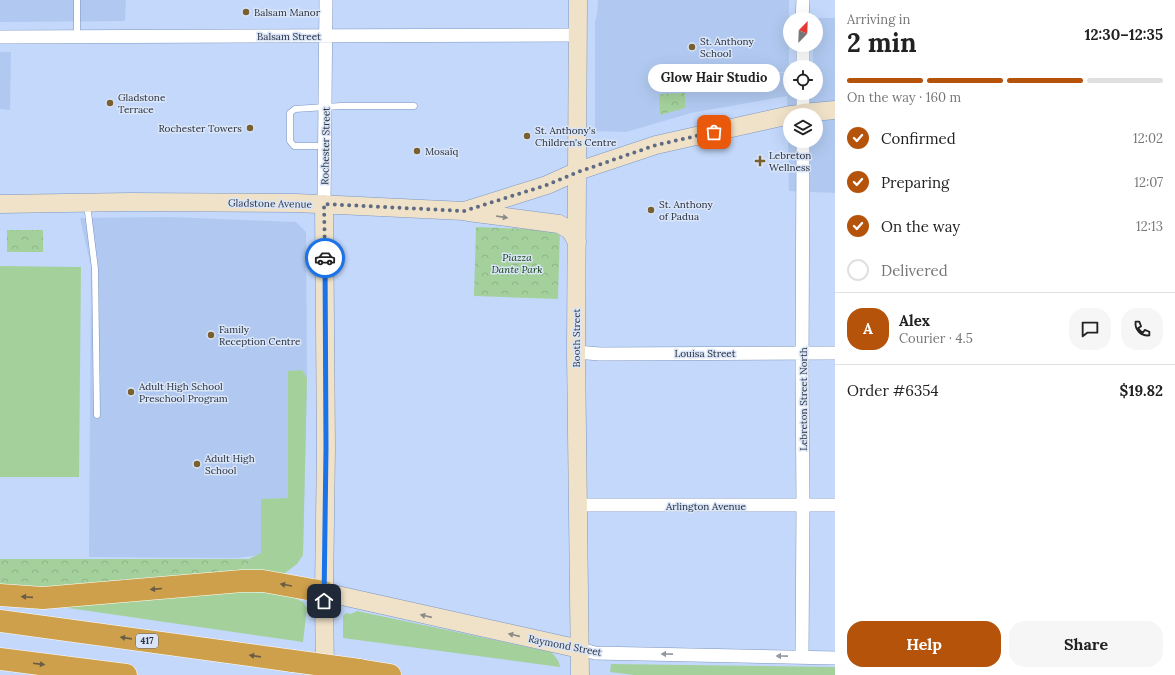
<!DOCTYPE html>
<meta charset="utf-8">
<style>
:root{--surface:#fff;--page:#f6f6f6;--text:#222;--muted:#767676;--line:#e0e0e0;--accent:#b45309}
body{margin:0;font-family:Lora,serif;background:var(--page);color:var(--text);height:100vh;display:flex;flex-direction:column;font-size:15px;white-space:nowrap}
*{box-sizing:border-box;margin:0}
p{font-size:13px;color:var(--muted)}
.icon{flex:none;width:22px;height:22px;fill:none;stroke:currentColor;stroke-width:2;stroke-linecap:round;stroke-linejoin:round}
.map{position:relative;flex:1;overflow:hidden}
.panel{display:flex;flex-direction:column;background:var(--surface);width:340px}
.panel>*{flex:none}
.needle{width:26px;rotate:23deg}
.tools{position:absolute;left:783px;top:12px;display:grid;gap:8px}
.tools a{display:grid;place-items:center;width:40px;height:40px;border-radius:50%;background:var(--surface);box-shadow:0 4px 16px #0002;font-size:20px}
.pin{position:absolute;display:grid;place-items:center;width:34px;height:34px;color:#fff;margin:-17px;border-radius:8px;box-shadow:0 2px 6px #0006}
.courier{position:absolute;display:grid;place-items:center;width:40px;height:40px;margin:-20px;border:3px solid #1a73e8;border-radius:50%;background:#fff;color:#222;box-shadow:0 1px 5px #0007}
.bubble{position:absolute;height:28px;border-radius:14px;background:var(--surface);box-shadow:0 4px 16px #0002;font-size:13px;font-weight:800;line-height:28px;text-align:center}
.summary em{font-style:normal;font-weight:800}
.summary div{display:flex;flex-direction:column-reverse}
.summary{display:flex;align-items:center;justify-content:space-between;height:68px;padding:0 12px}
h1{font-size:26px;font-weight:800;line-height:30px}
.bar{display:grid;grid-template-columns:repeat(4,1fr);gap:6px 4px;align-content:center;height:48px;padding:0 12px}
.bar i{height:5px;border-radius:3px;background:var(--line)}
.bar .current{background:var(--accent)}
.bar p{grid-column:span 4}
.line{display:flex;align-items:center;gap:10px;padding:0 12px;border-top:1px solid var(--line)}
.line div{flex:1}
.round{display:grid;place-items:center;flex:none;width:42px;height:42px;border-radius:16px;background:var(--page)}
ol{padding:0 12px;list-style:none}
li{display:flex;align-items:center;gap:12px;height:44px}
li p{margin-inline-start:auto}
li .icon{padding:4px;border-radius:50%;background:var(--accent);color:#fff;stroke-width:4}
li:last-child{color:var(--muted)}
li i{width:22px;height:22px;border:2px solid var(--line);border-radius:50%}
.primary-button{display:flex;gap:8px;margin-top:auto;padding:8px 12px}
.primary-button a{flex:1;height:46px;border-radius:16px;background:var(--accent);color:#fff;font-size:16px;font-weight:800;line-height:46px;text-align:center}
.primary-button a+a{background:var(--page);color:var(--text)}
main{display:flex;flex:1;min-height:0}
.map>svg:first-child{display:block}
.built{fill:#b1c9f0;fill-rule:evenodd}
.green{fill:#a4d19b}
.forest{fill:url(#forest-crowns)}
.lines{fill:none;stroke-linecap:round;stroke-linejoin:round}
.lane-casing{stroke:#7e97c0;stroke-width:7}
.street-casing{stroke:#7e97c0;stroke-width:14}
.secondary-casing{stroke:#7e97c0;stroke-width:19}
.highway-casing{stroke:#fff;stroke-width:23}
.lane{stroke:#fff;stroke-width:6}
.street{stroke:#fff;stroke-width:13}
.secondary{stroke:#f0e2c9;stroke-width:18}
.highway{stroke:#cea04c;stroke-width:22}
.highway-bridge-casing{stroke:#fff;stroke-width:23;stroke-linecap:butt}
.highway-bridge{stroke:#cea04c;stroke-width:22}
.oneway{fill:#8c8a86}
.oneway2{fill:#6a5d46}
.oneway3{fill:#9398a0}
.done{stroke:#5e6b83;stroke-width:4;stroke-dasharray:0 7.2}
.route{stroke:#1a73e8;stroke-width:5}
.poi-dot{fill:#796031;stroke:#dae5f7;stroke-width:1.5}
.labels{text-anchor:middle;stroke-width:3;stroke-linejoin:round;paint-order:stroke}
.shield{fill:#dae5f7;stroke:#5d6778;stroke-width:1}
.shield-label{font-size:9px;font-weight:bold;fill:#273142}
.poi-label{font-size:10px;fill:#273142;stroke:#dae5f7;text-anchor:start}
.street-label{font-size:10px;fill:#273142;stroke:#dae5f7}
.park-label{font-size:10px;font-style:italic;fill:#073900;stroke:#dae5f7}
</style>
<main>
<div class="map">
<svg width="835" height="675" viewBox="0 0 835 675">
<defs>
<pattern id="forest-crowns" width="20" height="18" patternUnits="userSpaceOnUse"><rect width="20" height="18" fill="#a4d19b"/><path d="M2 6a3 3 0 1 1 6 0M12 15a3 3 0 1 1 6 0" fill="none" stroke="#8db487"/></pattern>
</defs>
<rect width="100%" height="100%" fill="#c3d8fb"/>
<path class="built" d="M 0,0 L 126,0 L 125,21 L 0,22 Z
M 598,0 L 789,0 L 789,72 L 744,72 L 790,73 L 790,93 L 816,93 L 816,67 L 813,67 L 813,45 L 816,45 L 816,19 L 813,19 L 813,18 L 835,18 L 835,193 L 789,191 L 787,96 L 691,113 L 626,132 L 595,131 L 595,22 L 597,14 ZM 790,115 L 816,115 L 816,141 L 790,141 Z
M 0,52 L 11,52 L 10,110 L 0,109 Z
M 170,217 L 296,222 L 306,232 L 307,378 L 303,550 L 236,558 L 89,557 L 91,267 L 80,218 Z"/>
<path class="green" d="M 0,266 L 81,267 L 79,477 L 0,477 Z
M 302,370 L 307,378 L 303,555 L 297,564 L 284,574 L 234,573 L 251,563 L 249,559 L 261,553 L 261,499 L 288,498 L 288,371 Z
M 226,590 L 286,594 L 303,602 L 307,608 L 303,642 L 48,605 Z
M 357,611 L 551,652 C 555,656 559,660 560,667 L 343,638 L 343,616 L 346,613 L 351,614 Z
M 611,664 L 835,667 L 835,675 L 634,675 L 610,672 Z"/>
<path class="forest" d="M 685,93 L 685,108 L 660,115 L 659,94 Z
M 476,227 L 560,230 L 558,299 L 474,296 Z
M 7,230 L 43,230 L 43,252 L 7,252 Z
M 0,559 L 249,559 L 251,563 L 234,573 L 72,589 L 0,587 Z"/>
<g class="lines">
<g class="lane-casing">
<path id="lane" d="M 77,37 L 77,0
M 325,146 L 294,146 L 290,141 L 290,113 L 295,109 L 341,106 L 414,106
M 87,204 L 95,269 L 97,415"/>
</g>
<g class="street-casing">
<path id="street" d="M 802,19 L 803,0
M 0,37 L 578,35
M 803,45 L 803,67
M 803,93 L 803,115
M 324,204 L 326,0
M 576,352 L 600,354 L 835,353
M 577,505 L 835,505
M 580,649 L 595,653 L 835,658
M 802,657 L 803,506 L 802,367 L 803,141"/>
</g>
<g class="secondary-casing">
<path id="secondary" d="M 578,0 L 576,352 L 580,675
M 792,115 L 803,113 L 835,110
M 0,204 L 130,202 L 296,203 L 464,211 L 547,185 L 578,171 L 656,145 L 790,115
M 324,204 L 326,448 L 324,592 L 325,675
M 468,212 L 559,224 L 570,230 L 577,242
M 324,592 L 580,649"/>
</g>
<g class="highway-casing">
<path id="highway" d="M 0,595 L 43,598 L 242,581 L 263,581 L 324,592
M 0,621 L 293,661
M 0,659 L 126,675
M 359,670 L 390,675"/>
</g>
<use href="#lane" class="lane"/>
<use href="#street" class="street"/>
<use href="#secondary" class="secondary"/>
<use href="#highway" class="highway"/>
<g class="highway-bridge-casing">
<path id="highway-bridge" d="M 293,661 L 359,670"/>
</g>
<use href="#highway-bridge" class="highway-bridge"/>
</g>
<defs><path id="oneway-solid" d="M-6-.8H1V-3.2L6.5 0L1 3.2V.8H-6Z"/></defs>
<g class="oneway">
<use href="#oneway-solid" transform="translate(502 217) rotate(9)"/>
<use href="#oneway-solid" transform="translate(426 616) rotate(-167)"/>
<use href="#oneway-solid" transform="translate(514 635) rotate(-167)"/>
</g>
<g class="oneway2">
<use href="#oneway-solid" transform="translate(286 585) rotate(-170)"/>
<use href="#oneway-solid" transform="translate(156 589) rotate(175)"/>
<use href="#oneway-solid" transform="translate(27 597) rotate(-176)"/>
<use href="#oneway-solid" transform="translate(126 638) rotate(-172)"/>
<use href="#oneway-solid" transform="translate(255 656) rotate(-172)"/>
<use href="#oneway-solid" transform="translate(39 664) rotate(7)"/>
</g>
<g class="oneway3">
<use href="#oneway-solid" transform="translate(667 654) rotate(-179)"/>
<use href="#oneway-solid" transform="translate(782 656) rotate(-179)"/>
</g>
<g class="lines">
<path class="done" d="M 325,258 L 324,204 L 464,211 L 547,185 L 578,172 L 656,145 L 714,132"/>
<path class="route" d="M 324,601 L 326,448 L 325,258"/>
</g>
<g class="poi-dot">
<circle cx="246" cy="12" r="4"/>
<circle cx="692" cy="47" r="4"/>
<circle cx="110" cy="103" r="4"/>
<circle cx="250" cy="128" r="4"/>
<circle cx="527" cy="136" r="4"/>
<circle cx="417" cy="151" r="4"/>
<path d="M758 155h4v4h4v4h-4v4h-4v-4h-4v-4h4z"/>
<circle cx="651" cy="210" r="4"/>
<circle cx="211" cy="335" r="4"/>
<circle cx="131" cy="392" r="4"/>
<circle cx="197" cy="464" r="4"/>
</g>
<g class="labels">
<rect class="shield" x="136" y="634" width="22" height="14" rx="3"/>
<g class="shield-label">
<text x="147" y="644">417</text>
</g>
<g class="poi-label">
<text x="254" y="16">Balsam Manor</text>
<text x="700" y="45">St. Anthony<tspan x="700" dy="12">School</tspan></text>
<text x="118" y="101">Gladstone<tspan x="118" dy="12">Terrace</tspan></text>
<text x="242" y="132" text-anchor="end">Rochester Towers</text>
<text x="535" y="134">St. Anthony's<tspan x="535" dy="12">Children's Centre</tspan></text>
<text x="425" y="155">Mosaïq</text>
<text x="769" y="159">Lebreton<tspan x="769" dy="12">Wellness</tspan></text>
<text x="659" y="208">St. Anthony<tspan x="659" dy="12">of Padua</tspan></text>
<text x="219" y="333">Family<tspan x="219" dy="12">Reception Centre</tspan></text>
<text x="139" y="390">Adult High School<tspan x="139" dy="12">Preschool Program</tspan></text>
<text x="205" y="462">Adult High<tspan x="205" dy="12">School</tspan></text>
</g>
<g class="street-label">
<text x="289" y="40">Balsam Street</text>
<text transform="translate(325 146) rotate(-89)" y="4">Rochester Street</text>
<text transform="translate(270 203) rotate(1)" y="4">Gladstone Avenue</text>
<text transform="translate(576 338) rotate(-90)" y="4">Booth Street</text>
<text x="705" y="357">Louisa Street</text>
<text transform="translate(803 399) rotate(-90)" y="4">Lebreton Street North</text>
<text x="706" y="510">Arlington Avenue</text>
<text transform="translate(565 645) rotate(11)" y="4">Raymond Street</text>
</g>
<g class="park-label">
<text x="517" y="261">Piazza<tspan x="517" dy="12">Dante Park</tspan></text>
</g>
</g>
</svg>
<div class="tools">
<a><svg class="needle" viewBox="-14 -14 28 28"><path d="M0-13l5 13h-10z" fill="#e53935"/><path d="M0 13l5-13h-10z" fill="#767676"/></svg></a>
<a><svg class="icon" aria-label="locate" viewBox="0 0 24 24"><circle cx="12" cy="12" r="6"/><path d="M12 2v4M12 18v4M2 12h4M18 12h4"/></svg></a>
<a><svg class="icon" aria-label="layers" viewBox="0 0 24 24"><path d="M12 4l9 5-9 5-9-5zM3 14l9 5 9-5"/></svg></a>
</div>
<div class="pin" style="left:714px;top:132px;background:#ea580c"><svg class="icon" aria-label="bag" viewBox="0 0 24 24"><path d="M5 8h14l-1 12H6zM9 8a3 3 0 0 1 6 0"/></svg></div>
<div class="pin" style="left:324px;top:601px;background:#1f2937"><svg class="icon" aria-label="home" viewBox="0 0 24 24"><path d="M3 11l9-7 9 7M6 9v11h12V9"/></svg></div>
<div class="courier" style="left:325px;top:258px"><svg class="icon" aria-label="car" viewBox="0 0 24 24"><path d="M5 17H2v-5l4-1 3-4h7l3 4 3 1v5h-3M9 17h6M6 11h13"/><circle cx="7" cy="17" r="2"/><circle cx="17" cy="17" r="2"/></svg></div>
<div class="bubble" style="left:648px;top:64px;width:132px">Glow Hair Studio</div>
</div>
<section class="panel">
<div class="summary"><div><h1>2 min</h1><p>Arriving in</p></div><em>12:30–12:35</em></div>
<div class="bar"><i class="current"></i><i class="current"></i><i class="current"></i><i></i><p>On the way · 160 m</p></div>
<ol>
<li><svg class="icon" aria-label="check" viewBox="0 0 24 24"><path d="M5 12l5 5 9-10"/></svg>Confirmed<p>12:02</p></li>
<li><svg class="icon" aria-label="check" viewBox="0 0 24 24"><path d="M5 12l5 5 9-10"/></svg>Preparing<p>12:07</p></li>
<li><svg class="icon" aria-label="check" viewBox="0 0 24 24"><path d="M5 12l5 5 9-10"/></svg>On the way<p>12:13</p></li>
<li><i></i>Delivered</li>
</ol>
<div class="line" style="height:72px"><b class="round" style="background:var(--accent);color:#fff">A</b><div><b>Alex</b><p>Courier · 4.5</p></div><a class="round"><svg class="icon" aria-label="chat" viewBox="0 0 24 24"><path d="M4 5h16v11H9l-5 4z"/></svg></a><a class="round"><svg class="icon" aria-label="phone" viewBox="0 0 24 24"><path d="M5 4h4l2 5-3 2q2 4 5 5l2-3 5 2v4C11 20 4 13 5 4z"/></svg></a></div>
<div class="line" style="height:52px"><div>Order #6354</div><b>$19.82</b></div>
<div class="primary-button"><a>Help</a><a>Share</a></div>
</section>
</main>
